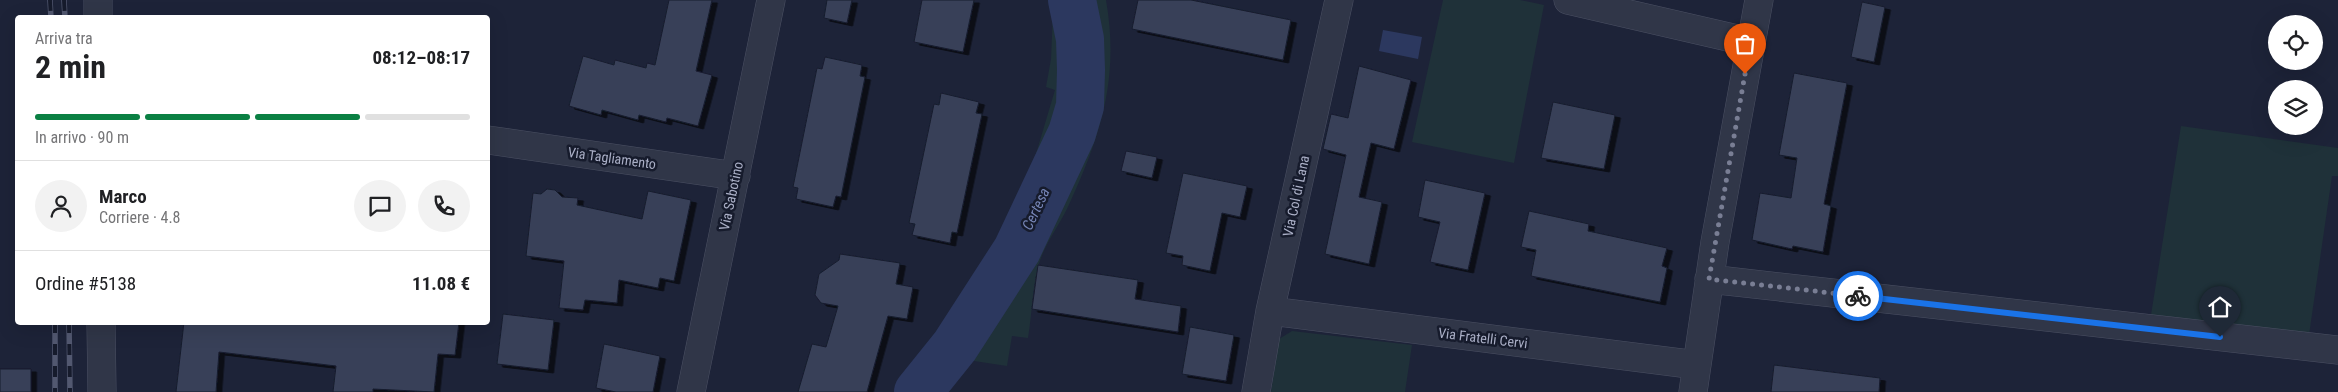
<!DOCTYPE html>
<html lang="it">
<meta charset="utf-8">
<style>
:root{--surface:#fff;--page:#f2f2f2;--text:#202124;--muted:#757577;--line:#e0e0e0;--accent:#0b8043}
body{margin:0;font-family:"Roboto Condensed",sans-serif;background:var(--page);color:var(--text);height:100vh;display:flex;flex-direction:column;font-size:19px;white-space:nowrap}
*{box-sizing:border-box;margin:0}
p{font-size:16px;color:var(--muted)}
.icon{flex:none;width:28px;height:28px;fill:none;stroke:currentColor;stroke-width:2;stroke-linecap:round;stroke-linejoin:round}
.map{position:relative;flex:1;overflow:hidden}
.panel{position:absolute;left:15px;top:15px;width:475px;height:310px;display:flex;flex-direction:column;background:var(--surface);border-radius:5px;box-shadow:0 5px 20px #0002}
.panel>*{flex:none}
.fabs{position:absolute;left:2268px;top:15px;display:grid;gap:10px}
.fabs a{display:grid;place-items:center;width:55px;height:55px;border-radius:50%;background:var(--surface);box-shadow:0 5px 20px #0002;font-size:25px}
.pin{position:absolute;display:grid;place-items:center;width:42px;height:42px;color:#fff;margin:-51px -21px;border-radius:50% 50% 50% 0;rotate:-45deg;box-shadow:0 0 5px #0007}
.pin .icon{rotate:45deg}
.courier{position:absolute;display:grid;place-items:center;width:50px;height:50px;margin:-25px;border:4px solid #1a73e8;border-radius:50%;background:#fff;color:#222;box-shadow:0 1px 6px #0007}
.head em{font-style:normal;font-weight:700}
.head div{display:flex;flex-direction:column-reverse}
.head{display:flex;align-items:center;justify-content:space-between;height:85px;padding:0 20px}
h1{font-size:32px;font-weight:700;line-height:38px}
.bar{display:grid;grid-template-columns:repeat(4,1fr);gap:8px 5px;align-content:center;height:60px;padding:0 20px}
.bar i{height:6px;border-radius:4px;background:var(--line)}
.bar .on{background:var(--accent)}
.bar p{grid-column:span 4}
.line{display:flex;align-items:center;gap:12px;padding:0 20px;border-top:1px solid var(--line)}
.line div{flex:1}
.round{display:grid;place-items:center;flex:none;width:52px;height:52px;border-radius:26px;background:var(--page)}
.map>svg:first-child{display:block}
.green{fill:#1f3139}
.water{fill:#2c385f}
.lines{fill:none;stroke-linecap:round;stroke-linejoin:round}
.river{stroke:#2c385f;stroke-width:48}
.building{fill:#384059;stroke:#181d2e;filter:url(#shadow)}
.minor-casing{stroke:#4b5063;stroke-width:29}
.minor{stroke:#303648;stroke-width:28}
.rail-casing{stroke:#525870;stroke-width:5.5}
.rail{stroke:#161b2c;stroke-width:4;stroke-dasharray:11;stroke-linecap:butt}
.done{stroke:#797e94;stroke-width:5;stroke-dasharray:0 9}
.route{stroke:#1a73e8;stroke-width:6}
.labels{text-anchor:middle;stroke-width:5;stroke-linejoin:round;paint-order:stroke}
.street-label{font-size:14px;fill:#aaafc6;stroke:#161b2c}
.water-label{font-size:15px;font-style:italic;fill:#7685b6;stroke:#161b2c}
</style>
<div class="map">
<svg width="2338" height="392" viewBox="0 0 2338 392">
<defs>
<filter id="shadow"><feDropShadow dx="5.5" dy="3" stdDeviation="0" flood-color="#0009"/></filter>
</defs>
<rect width="100%" height="100%" fill="#1d2338"/>
<path class="green" d="M 1090,0 L 1106,0 C 1120,79 1100,138 1067,209 C 1058,227 1043,247 1038,267 C 1032,290 1032,315 1028,338 L 1012,336 L 1007,366 L 961,359 L 995,315 L 1019,276 L 1086,129 C 1099,87 1095,43 1090,0 Z
M 1443,0 L 1520,0 L 1544,5 L 1514,163 L 1412,142 Z
M 1053,11 L 1061,13 C 1066,41 1076,77 1065,104 C 1061,117 1051,128 1046,141 C 1038,159 1034,177 1024,194 L 1055,90 L 1046,87 L 1051,59 Z
M 2181,126 L 2338,148 L 2338,176 L 2332,176 L 2309,335 L 2151,315 Z
M 1292,331 L 1412,345 L 1405,392 L 1271,392 L 1279,339 Z"/>
<path class="water" d="M 1383,30 L 1422,37 L 1418,59 L 1379,51 Z"/>
<g class="lines">
<path class="river" d="M 918,392 L 955,346 L 1017,250 L 1072,133 L 1080,106 L 1081,70 L 1080,39 L 1072,0"/>
</g>
<path class="building" d="M 669,0 L 712,0 L 696,71 L 712,75 L 698,126 L 667,118 L 666,122 L 639,115 L 638,120 L 602,110 L 601,115 L 569,106 L 583,56 L 614,65 L 615,60 L 646,68 L 647,63 L 655,65 Z
M 827,0 L 852,0 L 847,23 L 824,18 Z
M 922,0 L 974,0 L 963,52 L 914,42 Z
M 1138,0 L 1191,0 L 1291,20 L 1283,60 L 1132,29 Z
M 1862,2 L 1885,7 L 1874,62 L 1851,57 Z
M 825,57 L 862,65 L 860,76 L 865,77 L 841,197 L 836,196 L 833,207 L 796,199 L 798,188 L 793,187 L 817,68 L 822,69 Z
M 1359,66 L 1411,80 L 1394,149 L 1371,143 L 1359,197 L 1382,202 L 1369,264 L 1325,254 L 1346,155 L 1323,149 L 1331,114 L 1348,118 Z
M 1794,73 L 1847,83 L 1824,204 L 1831,206 L 1823,252 L 1793,246 L 1792,249 L 1752,240 L 1760,193 L 1791,198 L 1797,158 L 1779,155 Z
M 941,93 L 979,102 L 976,113 L 982,114 L 957,233 L 952,232 L 950,243 L 912,235 L 915,224 L 909,223 L 934,104 L 939,105 Z
M 1553,102 L 1615,115 L 1604,169 L 1541,158 Z
M 1126,151 L 1157,157 L 1152,178 L 1121,171 Z
M 1183,173 L 1247,186 L 1240,217 L 1222,213 L 1210,271 L 1182,265 L 1183,256 L 1166,253 Z
M 1425,180 L 1485,193 L 1468,270 L 1430,262 L 1440,222 L 1418,217 Z
M 547,189 L 555,190 L 562,197 L 578,198 L 577,205 L 642,219 L 648,191 L 691,200 L 674,281 L 660,278 L 658,288 L 619,280 L 617,303 L 585,300 L 583,310 L 559,308 L 564,261 L 526,256 L 533,193 L 541,194 Z
M 1529,211 L 1589,224 L 1588,231 L 1667,248 L 1662,266 L 1667,268 L 1660,302 L 1531,276 L 1536,250 L 1521,247 Z
M 840,254 L 900,263 L 896,284 L 913,287 L 907,319 L 888,316 L 867,392 L 798,392 L 812,344 L 826,347 L 838,306 L 821,303 L 815,295 L 819,274 L 839,260 Z
M 1038,265 L 1138,280 L 1135,299 L 1181,306 L 1178,332 L 1032,309 Z
M 503,314 L 554,320 L 548,370 L 497,364 Z
M 184,322 L 459,322 L 455,355 L 438,354 L 434,392 L 373,389 L 373,392 L 333,392 L 336,366 L 219,352 L 216,392 L 176,392 Z
M 1190,327 L 1234,335 L 1226,381 L 1182,374 Z
M 604,344 L 660,356 L 653,392 L 616,392 L 596,388 Z
M 1774,365 L 1880,378 L 1879,392 L 1771,392 Z
M 0,369 L 31,369 L 31,392 L 0,392 Z"/>
<g class="lines">
<g class="minor-casing">
<path id="minor" d="M 98,0 L 98,18
M 1568,0 L 1750,42
M 488,140 L 736,176
M 1709,279 L 2338,350
M 1270,311 L 1697,365
M 101,322 L 102,392
M 691,392 L 771,0
M 1256,392 L 1270,311 L 1339,0
M 1693,392 L 1715,242 L 1759,0"/>
</g>
<use href="#minor" class="minor"/>
<g class="rail-casing">
<path id="rail" d="M 50,0 L 51,18
M 64,0 L 65,18
M 55,322 L 55,392
M 69,322 L 70,392"/>
</g>
<use href="#rail" class="rail"/>
</g>
<g class="lines">
<path class="done" d="M 1745,74 L 1709,279 L 1858,296"/>
<path class="route" d="M 1858,296 L 2220,337"/>
</g>
<g class="labels">
<g class="street-label">
<text transform="translate(612 158) rotate(8)" y="5">Via Tagliamento</text>
<text transform="translate(731 196) rotate(-78)" y="5">Via Sabotino</text>
<text transform="translate(1296 196) rotate(-78)" y="5">Via Col di Lana</text>
<text transform="translate(1483 338) rotate(7)" y="5">Via Fratelli Cervi</text>
</g>
<g class="water-label">
<text transform="translate(1036 209) rotate(-65)" y="5">Certesa</text>
</g>
</g>
</svg>
<div class="fabs">
<a><svg class="icon" aria-label="locate" viewBox="0 0 24 24"><circle cx="12" cy="12" r="6"/><path d="M12 2v4M12 18v4M2 12h4M18 12h4"/></svg></a>
<a><svg class="icon" aria-label="layers" viewBox="0 0 24 24"><path d="M12 4l9 5-9 5-9-5zM3 14l9 5 9-5"/></svg></a>
</div>
<div class="pin" style="left:1745px;top:74px;background:#ea580c"><svg class="icon" aria-label="bag" viewBox="0 0 24 24"><path d="M5 8h14l-1 12H6zM9 8a3 3 0 0 1 6 0"/></svg></div>
<div class="pin" style="left:2220px;top:337px;background:#1f2937"><svg class="icon" aria-label="home" viewBox="0 0 24 24"><path d="M3 11l9-7 9 7M6 9v11h12V9"/></svg></div>
<div class="courier" style="left:1858px;top:296px"><svg class="icon" aria-label="bike" viewBox="0 0 24 24"><circle cx="6" cy="16" r="4"/><circle cx="18" cy="16" r="4"/><path d="M6 16l4-8h5l3 8M10 8l3 8H6M13 5h3"/></svg></div>
<section class="panel">
<div class="head"><div><h1>2 min</h1><p>Arriva tra</p></div><em>08:12–08:17</em></div>
<div class="bar"><i class="on"></i><i class="on"></i><i class="on"></i><i></i><p>In arrivo · 90 m</p></div>
<div class="line" style="height:90px"><a class="round"><svg class="icon" aria-label="person" viewBox="0 0 24 24"><circle cx="12" cy="8" r="4"/><path d="M4 21q1-7 8-7t8 7"/></svg></a><div><b>Marco</b><p>Corriere · 4.8</p></div><a class="round"><svg class="icon" aria-label="chat" viewBox="0 0 24 24"><path d="M4 5h16v11H9l-5 4z"/></svg></a><a class="round"><svg class="icon" aria-label="phone" viewBox="0 0 24 24"><path d="M5 4h4l2 5-3 2q2 4 5 5l2-3 5 2v4C11 20 4 13 5 4z"/></svg></a></div>
<div class="line" style="height:65px"><div>Ordine #5138</div><b>11.08 €</b></div>
</section>
</div>
